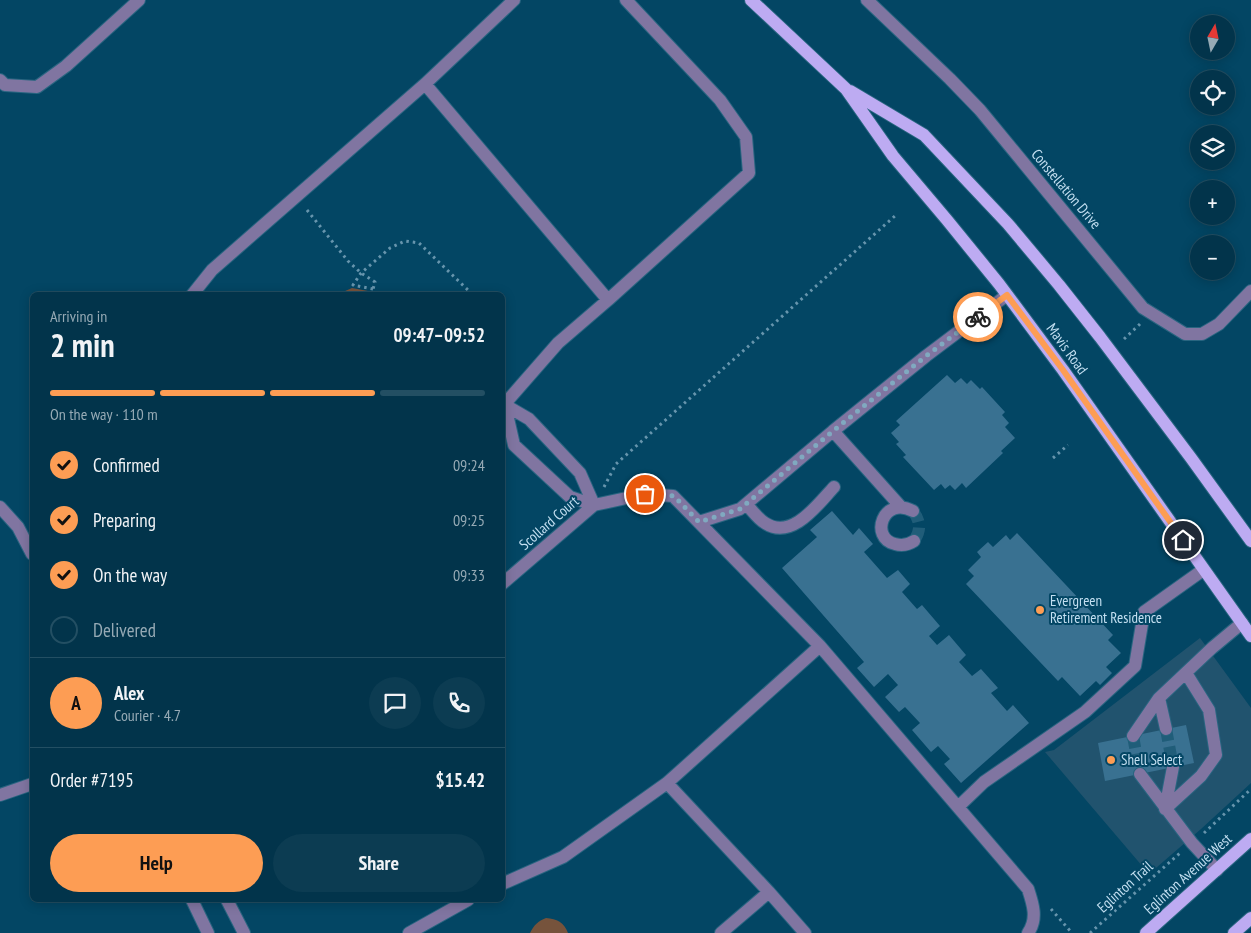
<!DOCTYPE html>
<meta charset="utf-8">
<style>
:root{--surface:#02344b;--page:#0c3c52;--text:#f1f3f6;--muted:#96aab5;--line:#234f63;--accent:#fd9d54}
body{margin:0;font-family:"PT Sans Narrow",sans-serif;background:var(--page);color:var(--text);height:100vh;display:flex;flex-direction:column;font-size:19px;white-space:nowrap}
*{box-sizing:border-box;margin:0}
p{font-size:16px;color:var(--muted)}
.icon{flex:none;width:28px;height:28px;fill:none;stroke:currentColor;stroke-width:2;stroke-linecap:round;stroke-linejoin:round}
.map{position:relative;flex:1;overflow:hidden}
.sheet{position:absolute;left:30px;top:292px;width:475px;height:610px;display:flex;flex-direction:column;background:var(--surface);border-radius:8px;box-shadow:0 2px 12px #0003,0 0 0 1px var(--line)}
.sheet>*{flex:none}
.needle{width:32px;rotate:9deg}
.tools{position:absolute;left:1190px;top:15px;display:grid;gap:10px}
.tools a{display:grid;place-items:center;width:45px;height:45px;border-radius:50%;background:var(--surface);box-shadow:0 2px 12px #0003,0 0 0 1px var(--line);font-size:25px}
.pin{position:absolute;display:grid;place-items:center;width:42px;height:42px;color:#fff;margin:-21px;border:2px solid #fff;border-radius:50%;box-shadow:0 1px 5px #0007}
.courier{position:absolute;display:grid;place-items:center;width:50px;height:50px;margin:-25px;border:4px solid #fd9d54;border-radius:50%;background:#fff;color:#222;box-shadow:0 1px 6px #0007}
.overview em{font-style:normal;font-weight:600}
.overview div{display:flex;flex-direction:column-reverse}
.overview{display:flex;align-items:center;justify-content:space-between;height:85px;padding:0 20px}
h1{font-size:32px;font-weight:600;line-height:38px}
.bar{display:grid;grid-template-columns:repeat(4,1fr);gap:8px 5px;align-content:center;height:60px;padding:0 20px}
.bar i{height:6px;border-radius:4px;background:var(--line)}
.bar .selected{background:var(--accent)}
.bar p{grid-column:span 4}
.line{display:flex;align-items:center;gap:12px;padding:0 20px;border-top:1px solid var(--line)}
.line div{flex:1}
.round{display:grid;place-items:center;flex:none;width:52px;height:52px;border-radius:26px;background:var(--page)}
ol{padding:0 20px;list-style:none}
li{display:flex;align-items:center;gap:15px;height:55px}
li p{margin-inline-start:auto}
li .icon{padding:5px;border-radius:50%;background:var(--accent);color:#111;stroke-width:4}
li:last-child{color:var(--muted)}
li i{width:28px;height:28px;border:2px solid var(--line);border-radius:50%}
.action{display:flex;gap:10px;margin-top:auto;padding:10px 20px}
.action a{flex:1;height:58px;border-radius:30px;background:var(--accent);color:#111;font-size:20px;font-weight:600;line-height:58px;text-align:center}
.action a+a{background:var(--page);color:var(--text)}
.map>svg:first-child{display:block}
.built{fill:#21536e}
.green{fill:#76533c}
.building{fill:#397191}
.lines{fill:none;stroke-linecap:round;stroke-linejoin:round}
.minor-tunnel{stroke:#205d79;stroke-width:12;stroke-dasharray:12 6;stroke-linecap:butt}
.minor-casing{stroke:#296580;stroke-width:14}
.major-casing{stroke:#296580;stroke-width:14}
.path{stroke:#6795ad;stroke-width:3;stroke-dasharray:2.5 4;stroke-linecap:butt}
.minor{stroke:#8075a1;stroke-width:12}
.major{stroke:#bdabf2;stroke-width:12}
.done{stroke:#80a9c0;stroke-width:5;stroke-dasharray:0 9}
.route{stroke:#fd9d54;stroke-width:6}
.poi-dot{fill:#fd9d54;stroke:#034664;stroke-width:2}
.labels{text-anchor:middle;stroke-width:4;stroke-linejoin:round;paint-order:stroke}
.street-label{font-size:15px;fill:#c3dff1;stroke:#034664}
.poi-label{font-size:15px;fill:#c3dff1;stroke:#034664;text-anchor:start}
</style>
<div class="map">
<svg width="1251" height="933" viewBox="0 0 1251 933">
<rect width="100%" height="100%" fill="#034664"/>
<path class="built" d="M 1200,638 L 1251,708 L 1251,783 L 1201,829 L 1149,874 L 1045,752 L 1054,750 Z"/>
<path class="green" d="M 352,288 L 368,291 L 370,295 L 336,295 Z
M 546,918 C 557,919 564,922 568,933 L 530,933 C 534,925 538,921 546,918 Z"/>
<path class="building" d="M 947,375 L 955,383 L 961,378 L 967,384 L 971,380 L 980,389 L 982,387 L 1005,412 L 1002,415 L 1009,423 L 1005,427 L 1015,438 L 1001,451 L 1003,453 L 966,488 L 962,483 L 955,490 L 950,485 L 945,489 L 941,484 L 934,490 L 903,457 L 906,455 L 896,444 L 899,442 L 891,433 L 900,425 L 896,421 Z
M 832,511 L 853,535 L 859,528 L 873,544 L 864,552 L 887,578 L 898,570 L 910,584 L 902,592 L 917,609 L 922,605 L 940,626 L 929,636 L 937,645 L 949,635 L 966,655 L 959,662 L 972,676 L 981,669 L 998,688 L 991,693 L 1007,711 L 1013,705 L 1029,723 L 961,783 L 944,764 L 950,759 L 938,746 L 931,752 L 912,730 L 920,723 L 905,707 L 899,712 L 885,697 L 898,685 L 888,674 L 874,687 L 857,668 L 864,662 L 782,568 L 817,537 L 810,530 Z
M 1017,533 L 1113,635 L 1108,640 L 1121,653 L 1106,667 L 1112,673 L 1100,685 L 1096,681 L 1080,696 L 1062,677 L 1058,681 L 966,584 L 974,576 L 968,570 L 981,557 L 977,552 L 988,542 L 993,547 L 1006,535 L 1010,540 Z
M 1186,725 L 1194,763 L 1105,781 L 1098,743 Z"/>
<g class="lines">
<path class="minor-tunnel" d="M 913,511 C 921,522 921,530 914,541
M 1166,729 L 1173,767
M 1133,736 L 1140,774"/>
<g class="minor-casing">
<path id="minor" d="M 867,0 L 950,79 L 980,110 L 1143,308 L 1185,334 L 1202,334 L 1219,324 L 1251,291
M 0,80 L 5,85 L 37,87 L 66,66 L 139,0
M 425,84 L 608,300
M 192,295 L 212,270 L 425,84 L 514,0
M 505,405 L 514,445 L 570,497 L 594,505 L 645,494 L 673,496 L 820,646 L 1028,889 C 1033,904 1038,919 1028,933
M 505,405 L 529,419 L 580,473 L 594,505
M 502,407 L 558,343 L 608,300 L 749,173 L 746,137 L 720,100 L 626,0
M 746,504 C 752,510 758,519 765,523 C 792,541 818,504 834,487
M 0,507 L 18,527 L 32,554
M 901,507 L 833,431 L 926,356 L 1007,295
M 913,511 C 883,495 869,538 895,544 C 902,546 908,545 914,541
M 699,522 L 740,509 L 833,431
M 502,584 L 594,505
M 1159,698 L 1166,729
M 1133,736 L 1159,698 L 1212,648 L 1242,623
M 1140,774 L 1192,843 L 1217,870
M 667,783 L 769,892 L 805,933
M 0,795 L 32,784
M 958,807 L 984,782 L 1085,712 L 1135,666 L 1144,612 L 1203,570
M 1165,809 L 1201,776 L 1216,755 L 1209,710 L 1186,673
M 1165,809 L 1173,767
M 502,884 L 563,857 L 667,783 L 820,646
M 192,900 L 208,933
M 227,900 L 244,933
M 409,933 L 468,900
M 721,933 L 769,892"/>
</g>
<g class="major-casing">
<path id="major" d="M 751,0 L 846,89 L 893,156 L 947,220 L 999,284 L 1063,370 L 1251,636
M 850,91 L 924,135 L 1008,224 L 1059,285 L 1100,337 L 1191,458 L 1251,541
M 1146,933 L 1251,839
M 1234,933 L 1251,918"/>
</g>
<path class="path" d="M 307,210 L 348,261 L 361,273 L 375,282 L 373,289 L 377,295
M 373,289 L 353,285 L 361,273 L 390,248 L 405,241 L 419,243 L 471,293
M 1124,339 L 1140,324
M 1053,458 L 1068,445
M 604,487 L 616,464 L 896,215
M 1204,833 L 1251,789
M 1051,909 L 1072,933
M 1090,933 L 1180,853"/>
<use href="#minor" class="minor"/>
<use href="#major" class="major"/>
</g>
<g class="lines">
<path class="done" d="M 645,494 L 674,496 L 699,522 L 740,509 L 833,431 L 926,356 L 978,317"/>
<path class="route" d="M 978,317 L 1007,295 L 1063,370 L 1183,540"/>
</g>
<g class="poi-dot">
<circle cx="1040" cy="610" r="5"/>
<circle cx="1111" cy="760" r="5"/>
</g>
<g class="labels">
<g class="street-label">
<text transform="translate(1066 189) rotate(50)" y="5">Constellation Drive</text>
<text transform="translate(1067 349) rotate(54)" y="5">Mavis Road</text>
<text transform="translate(549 523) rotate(-41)" y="5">Scollard Court</text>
<text transform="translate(1188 874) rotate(-42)" y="5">Eglinton Avenue West</text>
<text transform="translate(1125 887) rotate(-42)" y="5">Eglinton Trail</text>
</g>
<g class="poi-label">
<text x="1050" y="606">Evergreen<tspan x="1050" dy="17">Retirement Residence</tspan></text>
<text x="1121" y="765">Shell Select</text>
</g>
</g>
</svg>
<div class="tools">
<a><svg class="needle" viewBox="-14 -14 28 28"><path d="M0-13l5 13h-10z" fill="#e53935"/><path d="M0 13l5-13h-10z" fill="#96aab5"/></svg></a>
<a><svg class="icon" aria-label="locate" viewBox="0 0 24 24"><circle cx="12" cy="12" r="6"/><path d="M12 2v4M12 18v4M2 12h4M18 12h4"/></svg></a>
<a><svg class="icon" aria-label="layers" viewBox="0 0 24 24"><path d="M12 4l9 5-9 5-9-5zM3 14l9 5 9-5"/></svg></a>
<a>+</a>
<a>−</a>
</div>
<div class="pin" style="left:645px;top:494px;background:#ea580c"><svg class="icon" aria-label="bag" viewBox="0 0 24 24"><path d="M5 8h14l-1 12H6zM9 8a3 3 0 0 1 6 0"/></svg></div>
<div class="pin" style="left:1183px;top:540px;background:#1f2937"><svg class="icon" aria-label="home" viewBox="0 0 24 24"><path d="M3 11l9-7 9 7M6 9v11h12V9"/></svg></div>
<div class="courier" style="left:978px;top:317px"><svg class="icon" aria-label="bike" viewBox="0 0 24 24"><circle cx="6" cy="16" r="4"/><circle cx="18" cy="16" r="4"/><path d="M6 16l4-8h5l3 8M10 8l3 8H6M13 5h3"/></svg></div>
<section class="sheet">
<div class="overview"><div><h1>2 min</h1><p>Arriving in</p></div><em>09:47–09:52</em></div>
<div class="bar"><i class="selected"></i><i class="selected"></i><i class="selected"></i><i></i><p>On the way · 110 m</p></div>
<ol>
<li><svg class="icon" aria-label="check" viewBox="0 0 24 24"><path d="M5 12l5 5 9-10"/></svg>Confirmed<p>09:24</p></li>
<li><svg class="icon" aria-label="check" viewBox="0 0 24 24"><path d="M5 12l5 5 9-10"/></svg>Preparing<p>09:25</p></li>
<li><svg class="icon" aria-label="check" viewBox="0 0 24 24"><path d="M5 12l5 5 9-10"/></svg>On the way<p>09:33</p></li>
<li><i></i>Delivered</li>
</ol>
<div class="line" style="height:90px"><b class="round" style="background:var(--accent);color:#111">A</b><div><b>Alex</b><p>Courier · 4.7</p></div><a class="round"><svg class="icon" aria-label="chat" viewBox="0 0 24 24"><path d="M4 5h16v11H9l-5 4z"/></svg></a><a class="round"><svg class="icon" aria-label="phone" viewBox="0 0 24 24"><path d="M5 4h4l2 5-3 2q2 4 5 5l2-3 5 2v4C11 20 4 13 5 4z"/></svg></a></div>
<div class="line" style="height:65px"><div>Order #7195</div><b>$15.42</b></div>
<div class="action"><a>Help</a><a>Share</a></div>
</section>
</div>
